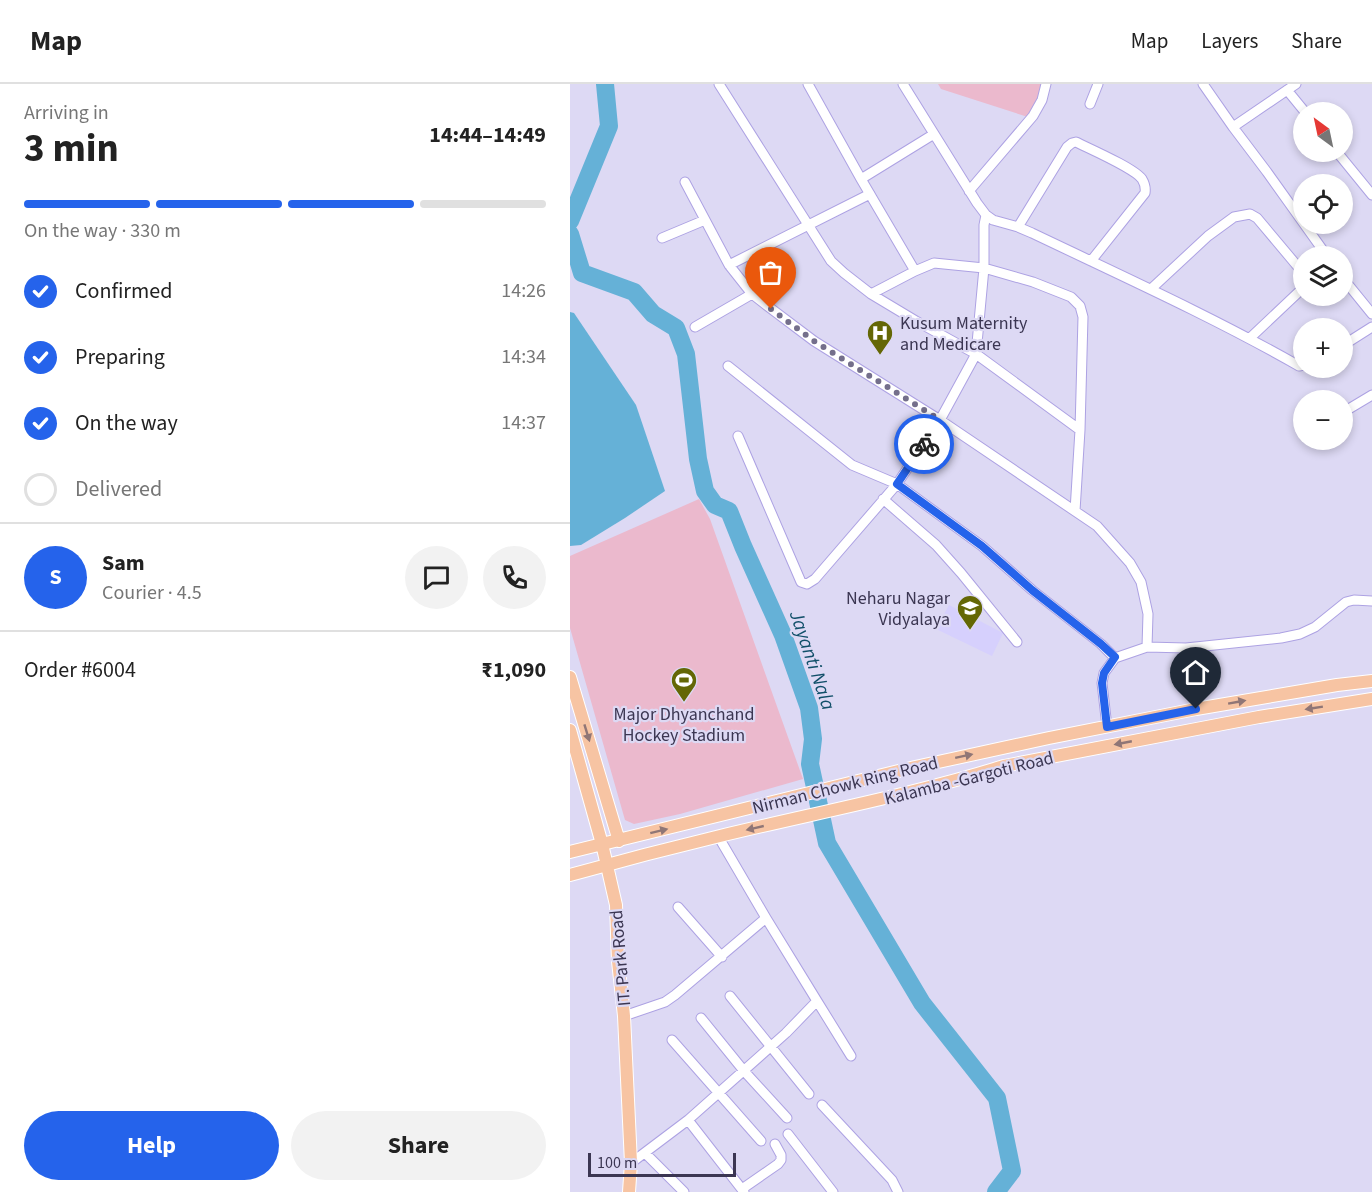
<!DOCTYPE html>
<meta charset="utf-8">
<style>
:root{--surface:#fff;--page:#f2f2f2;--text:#222;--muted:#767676;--line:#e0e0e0;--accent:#2563eb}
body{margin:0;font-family:"Source Sans 3",sans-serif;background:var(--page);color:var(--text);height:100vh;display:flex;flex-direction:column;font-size:22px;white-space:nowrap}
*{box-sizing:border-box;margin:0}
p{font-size:20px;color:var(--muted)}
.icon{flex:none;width:33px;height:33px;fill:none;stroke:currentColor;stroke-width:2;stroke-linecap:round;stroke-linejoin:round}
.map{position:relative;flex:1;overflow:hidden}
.sheet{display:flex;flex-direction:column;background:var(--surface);width:570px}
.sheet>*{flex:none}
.needle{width:39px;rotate:327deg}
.buttons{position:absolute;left:723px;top:18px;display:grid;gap:12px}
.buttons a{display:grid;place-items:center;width:60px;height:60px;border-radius:50%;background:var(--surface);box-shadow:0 3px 9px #0003;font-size:30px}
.scale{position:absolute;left:18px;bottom:15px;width:148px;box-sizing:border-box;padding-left:6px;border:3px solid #3b3652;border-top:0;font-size:16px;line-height:21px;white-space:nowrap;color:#3b3652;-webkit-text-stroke:4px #ddd9f4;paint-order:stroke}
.pin{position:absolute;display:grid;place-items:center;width:51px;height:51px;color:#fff;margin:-62px -26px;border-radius:50% 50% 50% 0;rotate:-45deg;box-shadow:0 0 6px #0007}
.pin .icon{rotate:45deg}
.courier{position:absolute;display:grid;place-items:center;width:60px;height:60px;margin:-30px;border:4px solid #2563eb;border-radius:50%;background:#fff;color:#222;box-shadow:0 2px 8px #0007}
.head em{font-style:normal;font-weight:700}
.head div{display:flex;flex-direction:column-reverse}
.head{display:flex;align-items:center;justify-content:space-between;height:102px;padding:0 24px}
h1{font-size:39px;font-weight:700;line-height:45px}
.bar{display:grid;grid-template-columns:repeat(4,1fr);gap:9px 6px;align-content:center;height:72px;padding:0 24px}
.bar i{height:8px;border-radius:4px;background:var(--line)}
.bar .active{background:var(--accent)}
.bar p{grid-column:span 4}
.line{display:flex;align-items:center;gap:15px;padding:0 24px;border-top:2px solid var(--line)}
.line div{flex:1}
.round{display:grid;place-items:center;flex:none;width:63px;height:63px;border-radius:32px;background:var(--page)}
ol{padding:0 24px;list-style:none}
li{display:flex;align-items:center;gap:18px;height:66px}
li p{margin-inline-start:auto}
li .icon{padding:6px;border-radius:50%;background:var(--accent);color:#fff;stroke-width:4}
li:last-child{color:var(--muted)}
li i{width:33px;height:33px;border:3px solid var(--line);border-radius:50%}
.button{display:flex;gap:12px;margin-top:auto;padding:12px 24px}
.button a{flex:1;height:69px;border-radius:36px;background:var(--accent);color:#fff;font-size:24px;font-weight:700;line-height:69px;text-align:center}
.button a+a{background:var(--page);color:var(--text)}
header{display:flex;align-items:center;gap:36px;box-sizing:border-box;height:84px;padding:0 30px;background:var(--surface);border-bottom:2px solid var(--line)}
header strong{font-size:28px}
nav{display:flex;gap:33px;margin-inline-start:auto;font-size:21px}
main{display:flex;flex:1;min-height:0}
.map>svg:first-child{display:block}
.built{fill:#d6d0fd}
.green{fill:#ebb9cd}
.water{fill:#65b1d7}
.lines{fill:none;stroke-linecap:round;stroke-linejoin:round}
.river{stroke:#65b1d7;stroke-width:18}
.minor-casing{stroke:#ada2e3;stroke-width:11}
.major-casing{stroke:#fff;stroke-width:14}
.minor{stroke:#fff;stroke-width:9}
.major{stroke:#f7c4a3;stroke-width:12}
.oneway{fill:#907676}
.done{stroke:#746f8b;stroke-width:6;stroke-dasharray:0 10.8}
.route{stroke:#2563eb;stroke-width:8}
.labels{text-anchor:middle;stroke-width:4.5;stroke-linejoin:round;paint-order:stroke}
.poi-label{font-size:18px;fill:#3b3652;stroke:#ddd9f4;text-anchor:start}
.street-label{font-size:18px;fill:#3b3652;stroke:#ddd9f4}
.water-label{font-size:20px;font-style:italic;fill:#114f69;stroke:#ddd9f4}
</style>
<header>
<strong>Map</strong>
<nav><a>Map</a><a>Layers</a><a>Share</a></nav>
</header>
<main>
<section class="sheet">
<div class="head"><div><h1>3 min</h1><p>Arriving in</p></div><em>14:44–14:49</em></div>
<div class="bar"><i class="active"></i><i class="active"></i><i class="active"></i><i></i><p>On the way · 330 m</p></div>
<ol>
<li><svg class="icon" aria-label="check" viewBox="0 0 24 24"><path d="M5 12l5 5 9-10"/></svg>Confirmed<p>14:26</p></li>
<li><svg class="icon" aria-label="check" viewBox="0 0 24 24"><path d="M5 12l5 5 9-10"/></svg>Preparing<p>14:34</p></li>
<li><svg class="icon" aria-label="check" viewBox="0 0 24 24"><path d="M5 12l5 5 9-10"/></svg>On the way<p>14:37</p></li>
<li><i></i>Delivered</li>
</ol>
<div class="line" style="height:108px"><b class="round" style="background:var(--accent);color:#fff">S</b><div><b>Sam</b><p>Courier · 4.5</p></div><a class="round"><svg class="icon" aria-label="chat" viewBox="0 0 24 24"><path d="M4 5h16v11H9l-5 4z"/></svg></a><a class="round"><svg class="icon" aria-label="phone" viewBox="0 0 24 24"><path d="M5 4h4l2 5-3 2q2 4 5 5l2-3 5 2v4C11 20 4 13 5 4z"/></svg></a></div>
<div class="line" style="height:78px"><div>Order #6004</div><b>₹1,090</b></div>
<div class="button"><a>Help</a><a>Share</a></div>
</section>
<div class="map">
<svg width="802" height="1108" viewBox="0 0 802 1108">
<rect width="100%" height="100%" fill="#ddd9f4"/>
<path class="built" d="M 379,521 L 433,549 L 422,572 L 366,545 Z"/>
<path class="green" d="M 368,0 L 474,0 L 461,34 L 371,5 Z
M 129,415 L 140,435 L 233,695 L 110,730 L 64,740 L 55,736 L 0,544 L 0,472 Z"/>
<path class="water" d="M 0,228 L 4,229 L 66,321 L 95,407 L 55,434 L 11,461 L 0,462 Z"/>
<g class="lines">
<path class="river" d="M 0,137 L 39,42 L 35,0
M 0,150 L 12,189 L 64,208 L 83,230 L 106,244 L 116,270 L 128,375 L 135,407 L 145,421 L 159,427 L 173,462 L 213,551 L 239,624 L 243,655 L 240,680 L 257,759 L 352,919 L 427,1014 L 442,1087 L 426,1108"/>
<g class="minor-casing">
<path id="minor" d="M 149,0 L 261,177 L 274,189 L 301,210 L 346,237 L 406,270 L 510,346
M 238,0 L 291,95 L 345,187
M 333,0 L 407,119 L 416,131 L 423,136 L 448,143 L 462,149 C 552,192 643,233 729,282 L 734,281
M 633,0 L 663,43 L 726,0
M 717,6 L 735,28
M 520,20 L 528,0
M 663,43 L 697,88 L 757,172
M 767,68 L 802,111
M 291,95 L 364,50
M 115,98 L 159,181 L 182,210 L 191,217 L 244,257 L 370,336 L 527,442 L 560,479 L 571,498 L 578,530 L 577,563
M 399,107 L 463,32 L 472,16 L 476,0
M 448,143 L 497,63 L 502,59 L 506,58 C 520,65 564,84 572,95 C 575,100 576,103 575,109 L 521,177
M 92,154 L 135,136
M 159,181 L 300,110
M 772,193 L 802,230
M 581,205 L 638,152 L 664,133 L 680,130 L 687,134 L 734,190
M 301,210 L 345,187 L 364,179 L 414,184 L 463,198 L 501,213 L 510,222 L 513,233 L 510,346 L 505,427
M 125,243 L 182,210
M 680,254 L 734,203
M 772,262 L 802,243
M 158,282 L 282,381 L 327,400 L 412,462 L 462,506 L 531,560 L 545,574
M 772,329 L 802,311
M 168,352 L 231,498 L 237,500 L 245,495 L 327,400 L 370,336 L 406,270 L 414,184 L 414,141 L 416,131
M 313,415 L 366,461 L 391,489 L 447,558
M 537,643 L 532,599 L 534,589 L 545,574 L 577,563 L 616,564 L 711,554 L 730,550 L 745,543 L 776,518 L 784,516 L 802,517
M 148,752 L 196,834 L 247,917 L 216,949 L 118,1036 L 174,1108
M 108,823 L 152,873
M 160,912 L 239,1010
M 247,917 L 281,972
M 54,932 L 95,918 L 105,911 L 196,834
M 131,934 L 174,987 L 217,1034
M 102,956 L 191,1057
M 252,1021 L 322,1096 L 328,1108
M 218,1050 L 263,1108
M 75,1069 L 114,1108
M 61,1079 L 118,1036
M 172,1105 L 208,1080 L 211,1076 L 211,1071 L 205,1060"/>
</g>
<g class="major-casing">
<path id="major" d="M 0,593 L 49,757
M 0,646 L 32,760 L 46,821 L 48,877 L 54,932 L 61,1079 L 59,1108
M 0,768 L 345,683 L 479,654 L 626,625 L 767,601 L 802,597
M 0,791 C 50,777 100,764 150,752 C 245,729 341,711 434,682 L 689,633 L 802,615"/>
</g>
<use href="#minor" class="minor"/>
<use href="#major" class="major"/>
</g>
<defs><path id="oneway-solid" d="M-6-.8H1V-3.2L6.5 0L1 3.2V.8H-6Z" transform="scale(1.5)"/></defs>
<g class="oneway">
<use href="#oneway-solid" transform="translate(667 618) rotate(-10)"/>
<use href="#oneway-solid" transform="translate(744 624) rotate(171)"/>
<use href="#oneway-solid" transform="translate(17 649) rotate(73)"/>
<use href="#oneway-solid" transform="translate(553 659) rotate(169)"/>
<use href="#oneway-solid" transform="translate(394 672) rotate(-12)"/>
<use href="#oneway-solid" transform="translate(185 744) rotate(167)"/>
<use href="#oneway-solid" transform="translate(89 747) rotate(-14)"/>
</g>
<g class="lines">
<path class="done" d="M 201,225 L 244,257 L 370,336 L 354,360"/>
<path class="route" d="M 354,360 L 327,400 L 412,462 L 462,506 L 531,560 L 545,573 L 534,589 L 532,599 L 537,643 L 626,625"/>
</g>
<defs>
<g id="hospital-pin" transform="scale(1.35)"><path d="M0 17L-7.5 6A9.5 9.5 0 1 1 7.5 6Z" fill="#646705" stroke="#ddd9f4"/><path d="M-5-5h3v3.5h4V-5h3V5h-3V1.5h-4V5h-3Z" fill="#fff"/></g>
<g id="university-pin" transform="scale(1.35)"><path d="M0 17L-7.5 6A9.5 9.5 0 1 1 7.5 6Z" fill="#646705" stroke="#ddd9f4"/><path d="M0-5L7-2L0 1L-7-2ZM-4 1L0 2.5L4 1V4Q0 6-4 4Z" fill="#fff"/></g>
<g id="stadium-pin" transform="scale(1.35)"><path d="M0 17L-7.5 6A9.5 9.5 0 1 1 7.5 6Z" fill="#646705" stroke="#ddd9f4"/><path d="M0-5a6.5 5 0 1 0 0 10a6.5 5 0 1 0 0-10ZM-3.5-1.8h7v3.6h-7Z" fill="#fff"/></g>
</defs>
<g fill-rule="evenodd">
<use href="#hospital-pin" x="310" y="249"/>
<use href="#university-pin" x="400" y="524"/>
<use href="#stadium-pin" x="114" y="596"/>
</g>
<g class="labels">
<g class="poi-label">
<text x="330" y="245">Kusum Maternity<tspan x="330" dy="21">and Medicare</tspan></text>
<text x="380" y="520" text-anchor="end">Neharu Nagar<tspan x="380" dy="21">Vidyalaya</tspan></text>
<text x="114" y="636" text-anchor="middle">Major Dhyanchand<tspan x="114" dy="21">Hockey Stadium</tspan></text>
</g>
<g class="street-label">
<text transform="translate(399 694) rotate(-14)" y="6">Kalamba -Gargoti Road</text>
<text transform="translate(275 701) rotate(-14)" y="6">Nirman Chowk Ring Road</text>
<text transform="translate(50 874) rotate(-95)" y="6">IT. Park Road</text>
</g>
<g class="water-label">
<text transform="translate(243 576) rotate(71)" y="7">Jayanti Nala</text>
</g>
</g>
</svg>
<div class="buttons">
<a><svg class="needle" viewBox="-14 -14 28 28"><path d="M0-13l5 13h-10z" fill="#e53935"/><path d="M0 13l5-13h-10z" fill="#767676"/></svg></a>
<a><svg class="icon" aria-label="locate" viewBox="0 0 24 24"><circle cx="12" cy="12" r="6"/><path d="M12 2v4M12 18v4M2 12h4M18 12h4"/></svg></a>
<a><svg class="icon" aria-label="layers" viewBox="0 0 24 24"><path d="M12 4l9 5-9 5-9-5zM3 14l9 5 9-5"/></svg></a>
<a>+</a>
<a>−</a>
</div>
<div class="scale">100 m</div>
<div class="pin" style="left:201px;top:225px;background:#ea580c"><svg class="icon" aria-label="bag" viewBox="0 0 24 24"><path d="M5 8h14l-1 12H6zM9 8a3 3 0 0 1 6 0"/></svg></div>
<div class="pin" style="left:626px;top:625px;background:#1f2937"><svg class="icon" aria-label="home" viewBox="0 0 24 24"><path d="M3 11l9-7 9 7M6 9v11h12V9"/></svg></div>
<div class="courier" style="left:354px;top:360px"><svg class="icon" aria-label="bike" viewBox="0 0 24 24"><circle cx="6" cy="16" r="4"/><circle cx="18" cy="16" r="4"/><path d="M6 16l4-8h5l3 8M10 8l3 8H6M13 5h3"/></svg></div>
</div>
</main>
